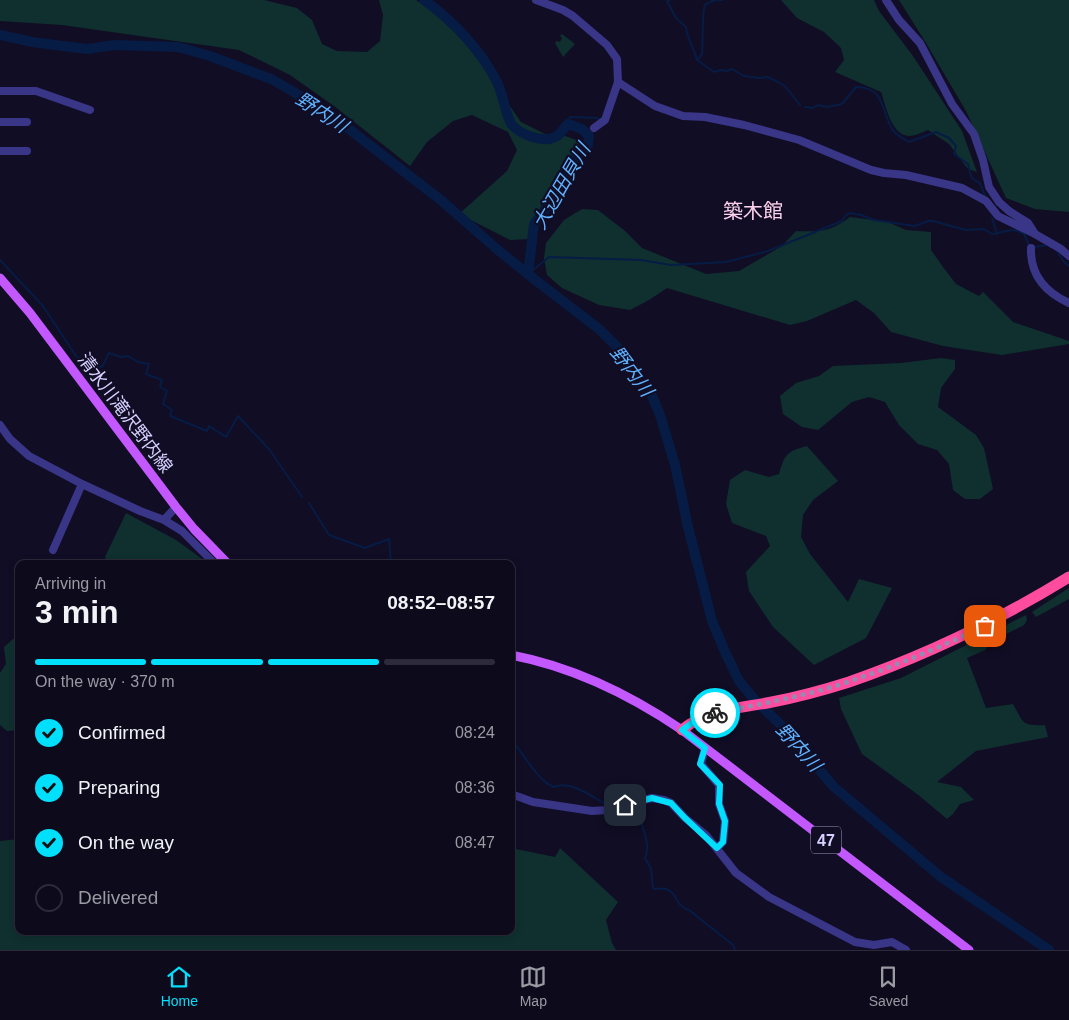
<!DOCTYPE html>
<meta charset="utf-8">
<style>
:root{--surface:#0d0a1c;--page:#1b1829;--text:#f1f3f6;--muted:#9a9aa3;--line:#2d2b3b;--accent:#00dffc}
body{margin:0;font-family:Arial,"Noto Sans JP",sans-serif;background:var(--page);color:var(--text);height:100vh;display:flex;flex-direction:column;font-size:19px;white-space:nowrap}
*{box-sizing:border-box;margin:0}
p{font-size:16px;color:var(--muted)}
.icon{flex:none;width:28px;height:28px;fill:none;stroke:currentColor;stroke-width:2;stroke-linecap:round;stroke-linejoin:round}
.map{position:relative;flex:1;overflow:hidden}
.sheet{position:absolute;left:15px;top:560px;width:500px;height:375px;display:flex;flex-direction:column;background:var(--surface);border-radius:10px;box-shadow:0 2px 8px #0003,0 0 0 1px var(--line)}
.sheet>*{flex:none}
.pin{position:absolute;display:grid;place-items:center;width:42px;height:42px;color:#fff;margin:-21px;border-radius:10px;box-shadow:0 2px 8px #0006}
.courier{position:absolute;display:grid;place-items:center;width:50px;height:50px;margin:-25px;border:4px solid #00dffc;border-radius:50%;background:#fff;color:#222;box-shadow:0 1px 6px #0007}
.overview em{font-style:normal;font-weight:600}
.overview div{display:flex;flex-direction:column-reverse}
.overview{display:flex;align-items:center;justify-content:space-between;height:85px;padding:0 20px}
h1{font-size:32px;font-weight:600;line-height:38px}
.bar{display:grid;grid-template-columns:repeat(4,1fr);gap:8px 5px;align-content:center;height:60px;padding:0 20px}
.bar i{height:6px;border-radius:4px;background:var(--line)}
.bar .current{background:var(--accent)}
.bar p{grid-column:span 4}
ol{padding:0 20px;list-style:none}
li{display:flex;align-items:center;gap:15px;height:55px}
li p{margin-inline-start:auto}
li .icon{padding:5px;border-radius:50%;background:var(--accent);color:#111;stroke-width:4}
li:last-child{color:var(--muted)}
li i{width:28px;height:28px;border:2px solid var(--line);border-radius:50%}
.menu{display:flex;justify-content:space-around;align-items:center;height:70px;border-top:1px solid var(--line);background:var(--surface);font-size:14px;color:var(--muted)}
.menu a{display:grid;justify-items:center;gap:2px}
.menu .current{color:var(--accent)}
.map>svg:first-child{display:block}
.green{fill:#0f302f}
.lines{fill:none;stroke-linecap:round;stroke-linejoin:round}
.stream{stroke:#061c45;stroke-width:2}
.river{stroke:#061c45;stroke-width:10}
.minor{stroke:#393587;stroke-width:8}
.major{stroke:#c358ff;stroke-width:9}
.highway{stroke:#ff4c9f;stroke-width:11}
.done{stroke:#928cb3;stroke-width:5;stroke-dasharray:0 9}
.route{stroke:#00dffc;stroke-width:6}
.labels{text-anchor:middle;stroke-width:4.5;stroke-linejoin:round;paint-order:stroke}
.shield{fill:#110d25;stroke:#9c96be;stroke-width:1}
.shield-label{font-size:16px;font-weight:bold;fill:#d7d1ff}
.street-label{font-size:18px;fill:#d7d1ff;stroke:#110d25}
.water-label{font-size:19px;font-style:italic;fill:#5fb2ff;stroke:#110d25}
.quarter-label{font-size:20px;fill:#ffd3ee;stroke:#110d25}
</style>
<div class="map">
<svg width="1069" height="950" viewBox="0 0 1069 950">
<rect width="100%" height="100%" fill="#110d25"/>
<path class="green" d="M 0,0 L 264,0 L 297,8 L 312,20 L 322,44 L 337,51 L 367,52 L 380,41 L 383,15 L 379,0 L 416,0 L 440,16 L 475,47 L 503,96 L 521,122 L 545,134 L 565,136 L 585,143 L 583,154 L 530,239 L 510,240 L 459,214 L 507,171 L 517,150 L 508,132 L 472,115 L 453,121 L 427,142 L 410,166 L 334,106 L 290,75 L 239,50 L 62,25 L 0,21 Z
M 781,0 L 874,0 L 879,11 L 913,56 L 962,131 L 977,172 L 968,169 L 949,144 L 928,130 C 923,132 915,136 909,136 C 891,135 886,106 881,92 L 835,72 L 844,60 L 841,48 L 824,32 L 797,18 Z
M 899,0 L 1069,0 L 1069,212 L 1035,209 L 1006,198 L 966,111 L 926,43 Z
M 562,34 L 575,44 L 563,57 L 555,43 L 557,41 L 560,42 L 562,38 L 560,36 Z
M 582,209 L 598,210 L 625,231 L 642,248 L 706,274 L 739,271 L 782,246 L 796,231 C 820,232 830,232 850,217 L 888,222 L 906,230 L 931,232 L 931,250 L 943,267 L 956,284 L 979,296 L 983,292 L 1013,322 L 1069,341 L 1069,344 L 1002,355 L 943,346 L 891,332 L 874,313 L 856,300 L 807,321 L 790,325 L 667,288 L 649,300 L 630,310 L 599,305 L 562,288 L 547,275 L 544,258 L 546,243 L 564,220 Z
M 941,358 L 955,360 L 955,369 L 941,388 L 938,407 L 976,435 L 984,448 L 993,489 L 980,499 L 965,499 L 953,490 L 949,464 L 937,450 L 918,444 L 899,425 L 885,402 L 869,397 L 852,402 L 818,430 L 802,427 L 783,414 L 780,396 L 796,383 L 819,376 L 833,366 L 901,363 Z
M 807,446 L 838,481 L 813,500 L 803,515 L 801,537 L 810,554 L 848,602 L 859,579 L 892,588 L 866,638 L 814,665 L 773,627 L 749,591 L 746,572 L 770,546 L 766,536 L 732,523 L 726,504 L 730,480 L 745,470 L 769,477 L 779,474 C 785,454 786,452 807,446 Z
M 126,513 L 176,540 L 209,564 L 107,564 L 105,557 Z
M 1069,588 L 1069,599 L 1036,617 L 1032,612 Z
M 1026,615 L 1027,620 L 1024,625 L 991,642 L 985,650 L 967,658 L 986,708 L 1013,704 C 1024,724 1022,726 1045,725 L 1048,737 L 976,751 L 937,782 L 961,787 L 974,800 L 960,804 L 953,814 L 947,819 L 917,794 L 862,754 L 841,709 L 839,698 L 901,678 Z
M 13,639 L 19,641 L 19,730 L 7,731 L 0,725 L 0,673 L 6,664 L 4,647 Z
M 19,839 L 19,931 L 511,931 L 511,848 L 555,857 L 560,848 L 618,902 L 606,920 L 612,943 L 616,950 L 0,950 L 0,841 Z"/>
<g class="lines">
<path class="stream" d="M 670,0 L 667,1 L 676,18 L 686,27 C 687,39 694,48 697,60 L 714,72 L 721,70 L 726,71 L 732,69 L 744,76 L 759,78 L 768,77 L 776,81 L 785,86 L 800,105
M 718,0 L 722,0
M 697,60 L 702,54 C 703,46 702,10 705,5 C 708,2 712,1 716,0
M 805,107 L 813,108 L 818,105 L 827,107 L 842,104 L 856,87 C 884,87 881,108 891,127 C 894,134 902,138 909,142 L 936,132 L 949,138 L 956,146 L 954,154 L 968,164 C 971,175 968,177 980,183 L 985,196
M 568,124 L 570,117 L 597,118 L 602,120
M 992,218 L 997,234
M 1034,247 L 1047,245 L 1051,247
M 1057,251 L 1064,262 L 1069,266
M 0,260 L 43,306 L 76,356 L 88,365 L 102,367 L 109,353 L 121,357 L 128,356 L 138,362 L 149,364 L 146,374 L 162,380 L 160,387 L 167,391 L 163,404 L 172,410 L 170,416 L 207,431 L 209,426 L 226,437 L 238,416 L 269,449 L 302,497
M 528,274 L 549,257 L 641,260 L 671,265 L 726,262 L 768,251 L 842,221 L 846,215 L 850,213 L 861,215 L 874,220 L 915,226 L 928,221 L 933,221 L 966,230 L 984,229 L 992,234 L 1012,230 L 1018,231 L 1024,234 L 1029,245
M 309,503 L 329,535 L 365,548 L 389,539 L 391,564
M 511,740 C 525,754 536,780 554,787 C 570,780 593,797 607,805
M 619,811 L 633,814 L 641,819 C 643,833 651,844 645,858 L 651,869 L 653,888 L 655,889 C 680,885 671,905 689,910 L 733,945 L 735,950"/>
<path class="river" d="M 424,0 C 453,21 481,50 497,82 C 503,93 506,118 512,125 C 521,135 543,143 555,137 C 561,135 563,128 568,124 L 582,129 L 589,136 L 588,145 L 573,160 L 560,178 L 544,211 L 534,224 L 528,274
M 0,35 L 32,42 L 87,49 L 115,45 L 178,47 L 210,56 L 271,79 L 294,92 L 349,129 L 442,201 L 498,250 L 534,279 L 599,329 L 617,347 L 636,373 L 652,396 L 660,415 L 675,465 L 688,527 L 712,621 L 726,654 L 739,681 L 755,700 L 780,724 L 834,787 L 941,877 L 1049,950"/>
<path class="minor" d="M 536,0 L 563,10 L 573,16 L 607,45 L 617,59 L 618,82 L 655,106 L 683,116 L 705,117 L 744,125 L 799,140 L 871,170 L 884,173 L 906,175 L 962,188 L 986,201 L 998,216 L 1035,234 L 1061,249 L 1069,256
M 886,0 L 899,20 L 920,43 L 952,104 L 974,134 L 983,160 L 989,187 L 999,202 L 1009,211 L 1028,223 L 1035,234
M 0,91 L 36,91 L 90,110
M 0,122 L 27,122
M 594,128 L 605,120 L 618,82
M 0,151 L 27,151
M 1031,248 C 1030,274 1045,292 1069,303
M 0,425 L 10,439 L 29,456 L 82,484 L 140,511 L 164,520 L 182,531 L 215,564
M 164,520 L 176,507
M 53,550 L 82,484
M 705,748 L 701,764 L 719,785 L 719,804 L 725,821 L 723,842 L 717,848
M 511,794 L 533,802 L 592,811 L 607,810 L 643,800 L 652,798 L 664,800 L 671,803 L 685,818 L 706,835 L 736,873 L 769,897 L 855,942 L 874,945 L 892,942 L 906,950"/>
<path class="major" d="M 0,278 L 30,313 L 176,507 L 194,529 L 228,564
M 511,655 C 574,667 629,694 682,730 L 969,950"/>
<path class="highway" d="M 682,730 C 706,709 742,708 772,702 C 798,697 824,690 849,682 C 927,655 999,620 1069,577"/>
</g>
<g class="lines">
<path class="done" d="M 715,713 C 760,704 805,696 848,682 C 895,666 941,647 985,626"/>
<path class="route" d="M 625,805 L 652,798 L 671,803 L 685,818 L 717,848 L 723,842 L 725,821 L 719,804 L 720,785 L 700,764 L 705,748 L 682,730 L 699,718 L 715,713"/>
</g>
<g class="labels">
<rect class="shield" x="811" y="826.5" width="30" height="27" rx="4"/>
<g class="shield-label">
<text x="826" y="846">47</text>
</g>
<g class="street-label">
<text transform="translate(125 413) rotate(53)" y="6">清水川滝沢野内線</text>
</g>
<g class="water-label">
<text transform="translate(322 112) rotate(33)" y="7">野内川</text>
<text transform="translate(561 186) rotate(-60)" y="7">大辺田貝川</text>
<text transform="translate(632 371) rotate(53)" y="7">野内川</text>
<text transform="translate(799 747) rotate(48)" y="7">野内川</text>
</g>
<g class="quarter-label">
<text x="753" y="218">築木館</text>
</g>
</g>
</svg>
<div class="pin" style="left:985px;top:626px;background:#ea580c"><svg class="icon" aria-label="bag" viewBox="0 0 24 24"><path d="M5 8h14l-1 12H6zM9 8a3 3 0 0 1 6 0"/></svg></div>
<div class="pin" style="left:625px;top:805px;background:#1f2937"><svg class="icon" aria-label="home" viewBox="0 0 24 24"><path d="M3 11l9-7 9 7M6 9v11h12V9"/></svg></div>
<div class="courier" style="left:715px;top:713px"><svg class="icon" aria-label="bike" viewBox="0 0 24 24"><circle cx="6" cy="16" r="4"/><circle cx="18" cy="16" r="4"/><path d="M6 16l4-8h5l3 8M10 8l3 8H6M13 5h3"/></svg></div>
<section class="sheet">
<div class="overview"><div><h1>3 min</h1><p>Arriving in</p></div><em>08:52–08:57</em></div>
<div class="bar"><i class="current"></i><i class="current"></i><i class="current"></i><i></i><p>On the way · 370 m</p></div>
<ol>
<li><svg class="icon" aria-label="check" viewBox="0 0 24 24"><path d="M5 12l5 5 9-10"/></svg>Confirmed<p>08:24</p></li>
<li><svg class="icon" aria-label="check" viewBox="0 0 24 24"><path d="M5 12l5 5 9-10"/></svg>Preparing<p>08:36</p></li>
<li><svg class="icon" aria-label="check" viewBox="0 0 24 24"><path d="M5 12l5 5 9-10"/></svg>On the way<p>08:47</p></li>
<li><i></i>Delivered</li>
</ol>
</section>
</div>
<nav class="menu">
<a class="current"><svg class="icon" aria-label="home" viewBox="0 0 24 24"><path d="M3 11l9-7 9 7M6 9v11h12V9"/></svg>Home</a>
<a><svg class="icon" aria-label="map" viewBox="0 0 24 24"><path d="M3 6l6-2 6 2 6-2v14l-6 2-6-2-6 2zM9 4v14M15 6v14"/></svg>Map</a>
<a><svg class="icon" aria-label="saved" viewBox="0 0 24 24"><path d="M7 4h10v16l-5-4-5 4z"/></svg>Saved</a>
</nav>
